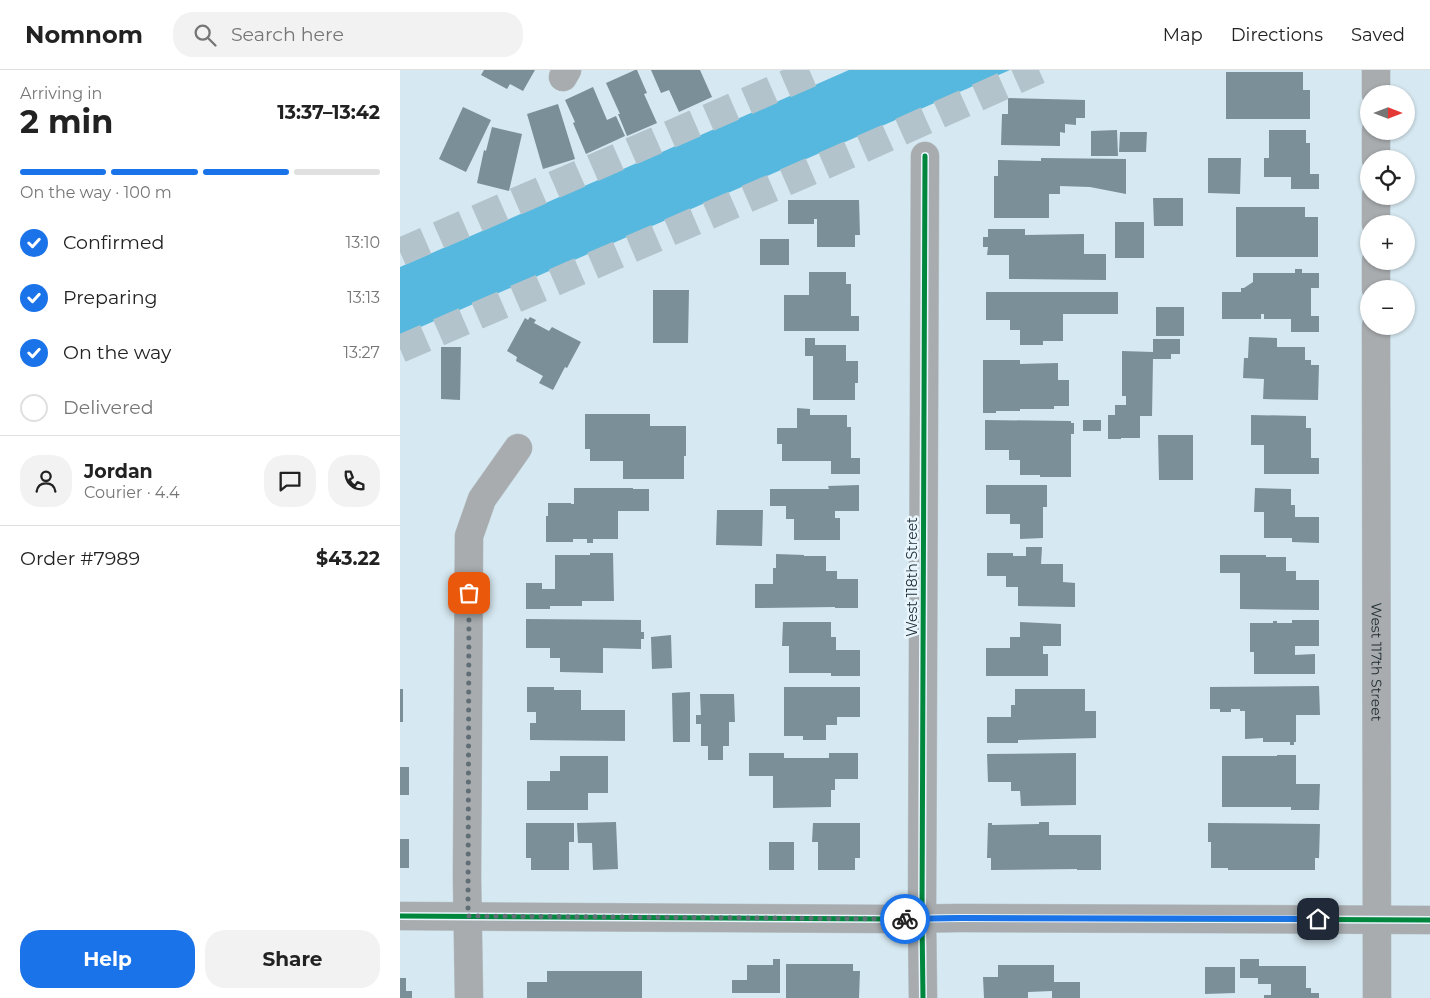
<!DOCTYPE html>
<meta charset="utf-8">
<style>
:root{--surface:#fff;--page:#f2f2f2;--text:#222;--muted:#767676;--line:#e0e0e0;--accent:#1a73e8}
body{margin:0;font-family:Montserrat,sans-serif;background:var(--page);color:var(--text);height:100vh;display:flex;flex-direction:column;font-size:19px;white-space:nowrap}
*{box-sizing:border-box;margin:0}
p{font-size:16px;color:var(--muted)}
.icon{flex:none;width:28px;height:28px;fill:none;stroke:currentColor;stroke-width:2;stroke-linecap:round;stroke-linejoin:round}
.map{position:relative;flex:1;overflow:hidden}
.details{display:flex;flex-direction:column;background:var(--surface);width:400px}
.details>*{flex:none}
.needle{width:32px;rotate:90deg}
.fabs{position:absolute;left:960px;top:15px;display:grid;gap:10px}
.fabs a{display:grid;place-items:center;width:55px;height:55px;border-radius:50%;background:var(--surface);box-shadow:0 1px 4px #0004;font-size:25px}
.pin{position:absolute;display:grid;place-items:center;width:42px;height:42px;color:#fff;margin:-21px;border-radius:10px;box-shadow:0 2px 8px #0006}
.courier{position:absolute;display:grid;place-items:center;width:50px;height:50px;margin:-25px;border:4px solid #1a73e8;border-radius:50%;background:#fff;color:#222;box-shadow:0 1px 6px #0007}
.head em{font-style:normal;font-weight:700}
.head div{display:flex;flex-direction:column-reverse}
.head{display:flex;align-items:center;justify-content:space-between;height:85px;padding:0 20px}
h1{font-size:32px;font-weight:700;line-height:38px}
.bar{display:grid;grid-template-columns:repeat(4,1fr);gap:8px 5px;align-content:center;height:60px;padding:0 20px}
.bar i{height:6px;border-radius:4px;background:var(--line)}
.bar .active{background:var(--accent)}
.bar p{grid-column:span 4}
.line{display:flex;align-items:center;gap:12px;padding:0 20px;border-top:1px solid var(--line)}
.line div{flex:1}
.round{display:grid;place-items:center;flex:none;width:52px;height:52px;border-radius:20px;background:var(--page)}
ol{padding:0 20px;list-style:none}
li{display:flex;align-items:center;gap:15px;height:55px}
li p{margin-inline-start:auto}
li .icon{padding:5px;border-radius:50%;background:var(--accent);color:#fff;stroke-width:4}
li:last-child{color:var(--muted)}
li i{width:28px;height:28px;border:2px solid var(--line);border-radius:50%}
.primary-button{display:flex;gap:10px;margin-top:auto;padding:10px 20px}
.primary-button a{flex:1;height:58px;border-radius:20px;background:var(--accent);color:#fff;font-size:20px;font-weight:700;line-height:58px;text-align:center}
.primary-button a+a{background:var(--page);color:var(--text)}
header{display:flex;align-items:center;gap:30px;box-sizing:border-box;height:70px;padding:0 25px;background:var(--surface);border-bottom:1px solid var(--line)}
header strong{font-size:24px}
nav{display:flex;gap:28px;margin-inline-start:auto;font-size:18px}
.search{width:350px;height:45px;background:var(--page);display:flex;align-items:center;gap:12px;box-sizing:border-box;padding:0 18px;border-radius:20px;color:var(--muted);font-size:19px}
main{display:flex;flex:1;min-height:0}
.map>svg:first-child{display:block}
.water{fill:#56b8df}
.building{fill:#7a8f98}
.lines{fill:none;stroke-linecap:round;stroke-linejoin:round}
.minor-tunnel{stroke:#b2c3cb;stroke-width:28;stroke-dasharray:28 14;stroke-linecap:butt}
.minor-casing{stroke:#b8c6cd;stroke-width:29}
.minor{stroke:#a8acae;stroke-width:28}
.cycleway-casing{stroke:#e8f5fc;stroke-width:8}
.cycleway{stroke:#00873e;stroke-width:5}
.done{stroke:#606e76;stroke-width:5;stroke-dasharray:0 9}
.route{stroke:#1a73e8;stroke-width:6}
.labels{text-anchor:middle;stroke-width:5;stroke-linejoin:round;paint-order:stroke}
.street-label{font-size:14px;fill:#202d34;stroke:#e8f5fc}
</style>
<header>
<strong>Nomnom</strong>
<div class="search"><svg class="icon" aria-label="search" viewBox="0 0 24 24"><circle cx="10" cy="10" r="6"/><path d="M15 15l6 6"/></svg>Search here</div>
<nav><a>Map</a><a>Directions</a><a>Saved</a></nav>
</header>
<main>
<section class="details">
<div class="head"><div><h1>2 min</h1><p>Arriving in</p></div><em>13:37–13:42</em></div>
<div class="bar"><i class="active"></i><i class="active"></i><i class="active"></i><i></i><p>On the way · 100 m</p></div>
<ol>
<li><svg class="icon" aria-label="check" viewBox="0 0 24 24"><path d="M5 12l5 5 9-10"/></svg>Confirmed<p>13:10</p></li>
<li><svg class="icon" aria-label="check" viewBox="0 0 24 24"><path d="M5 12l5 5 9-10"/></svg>Preparing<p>13:13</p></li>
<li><svg class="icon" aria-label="check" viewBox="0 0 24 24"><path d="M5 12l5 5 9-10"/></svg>On the way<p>13:27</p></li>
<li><i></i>Delivered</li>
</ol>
<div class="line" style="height:90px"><a class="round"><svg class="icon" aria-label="person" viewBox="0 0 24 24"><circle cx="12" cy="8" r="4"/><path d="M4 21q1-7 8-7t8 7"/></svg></a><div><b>Jordan</b><p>Courier · 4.4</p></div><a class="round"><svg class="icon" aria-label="chat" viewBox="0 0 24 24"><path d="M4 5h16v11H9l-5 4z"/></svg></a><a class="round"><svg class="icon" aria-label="phone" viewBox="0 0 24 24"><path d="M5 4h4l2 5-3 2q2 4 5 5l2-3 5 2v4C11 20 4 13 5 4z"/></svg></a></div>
<div class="line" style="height:65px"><div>Order #7989</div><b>$43.22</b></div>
<div class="primary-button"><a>Help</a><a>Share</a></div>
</section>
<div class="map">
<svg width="1030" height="928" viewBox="0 0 1030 928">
<rect width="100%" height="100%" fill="#d6e8f1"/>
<path class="water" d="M 449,0 L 610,0 L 0,266 L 0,197 Z"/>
<path class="building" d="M 84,0 L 135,0 L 123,21 L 110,14 L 107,19 L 81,5 Z
M 235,0 L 237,0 L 247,23 L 244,24 L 257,53 L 227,66 L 218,44 L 220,44 L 206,13 Z
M 251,0 L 300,0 L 312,27 L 279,42 L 269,20 L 261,23 Z
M 826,2 L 903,2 L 903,20 L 910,20 L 910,49 L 826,49 Z
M 193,17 L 207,50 L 216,46 L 225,66 L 186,84 L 173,53 L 175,52 L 165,30 Z
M 608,28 L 685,30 L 685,48 L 676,48 L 676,55 L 665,54 L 665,63 L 660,62 L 660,76 L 601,75 L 602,44 L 608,44 Z
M 158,34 L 175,89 L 143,99 L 127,44 Z
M 63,37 L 91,50 L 66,102 L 39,89 Z
M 92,57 L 122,64 L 109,121 L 77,113 L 84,80 L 86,81 Z
M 717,60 L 718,86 L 691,86 L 691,61 Z
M 869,60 L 906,60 L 906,73 L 910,73 L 910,104 L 919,104 L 919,119 L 891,119 L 891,107 L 864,107 L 864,88 L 869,88 Z
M 720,62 L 747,62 L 746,82 L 719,82 Z
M 641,88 L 726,89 L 726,124 L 690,117 L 660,116 L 660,124 L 649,124 L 649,148 L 594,148 L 594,106 L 598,106 L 598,90 L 641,91 Z
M 808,88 L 841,88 L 840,124 L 808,123 Z
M 753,128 L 783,128 L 783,156 L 754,156 Z
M 388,130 L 459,130 L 460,165 L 455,165 L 455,177 L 417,177 L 417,149 L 414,149 L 414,154 L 388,154 Z
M 836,137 L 905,137 L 905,147 L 918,147 L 918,187 L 836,187 Z
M 715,152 L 744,152 L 744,188 L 715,188 Z
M 588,159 L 625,159 L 625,165 L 684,164 L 684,184 L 706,184 L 706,210 L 609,209 L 609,185 L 587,185 L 588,177 L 583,177 L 583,167 L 588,167 Z
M 360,169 L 389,169 L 389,195 L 360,195 Z
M 895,199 L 902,199 L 902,203 L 919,203 L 919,218 L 911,218 L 911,246 L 919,246 L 919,262 L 891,262 L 891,249 L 864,249 L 864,244 L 861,244 L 861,249 L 822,249 L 822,222 L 841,222 L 841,218 L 844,218 L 853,212 L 853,203 L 895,203 Z
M 409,202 L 446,202 L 446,214 L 451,214 L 451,246 L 459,246 L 459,261 L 384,261 L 384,225 L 409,225 Z
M 253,220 L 289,220 L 288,273 L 253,273 Z
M 586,222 L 718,222 L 718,244 L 663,244 L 663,271 L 643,271 L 643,275 L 620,275 L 620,260 L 610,260 L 610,250 L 586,250 Z
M 756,237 L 784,237 L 784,266 L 756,266 Z
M 130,247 L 136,250 L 134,253 L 149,261 L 152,257 L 181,272 L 167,298 L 165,297 L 153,320 L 139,313 L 143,306 L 116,291 L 117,287 L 107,281 L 125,248 L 128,250 Z
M 849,267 L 877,268 L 877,277 L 905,277 L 905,290 L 911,290 L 911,295 L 919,295 L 918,330 L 863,329 L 864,309 L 843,308 L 844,288 L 848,288 Z
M 405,268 L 415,268 L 415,275 L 446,275 L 446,291 L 458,291 L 458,313 L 455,313 L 455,330 L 413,330 L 413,286 L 405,286 Z
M 753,269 L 780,269 L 780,284 L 771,284 L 771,289 L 753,289 L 752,346 L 740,346 L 740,368 L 721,368 L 721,369 L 708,369 L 708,345 L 715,345 L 715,335 L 726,335 L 726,326 L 722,326 L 722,281 L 753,282 Z
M 41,277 L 61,277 L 60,330 L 41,329 Z
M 583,290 L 620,290 L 620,294 L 658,293 L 658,310 L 669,310 L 669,336 L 654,336 L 654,339 L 620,339 L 620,341 L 596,341 L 596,343 L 583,343 Z
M 397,338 L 410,339 L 410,345 L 447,345 L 447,357 L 451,357 L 451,388 L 460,388 L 460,404 L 431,404 L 431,391 L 382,391 L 382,374 L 377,374 L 377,358 L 397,358 Z
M 185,344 L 250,344 L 250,356 L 286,356 L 286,386 L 284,386 L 284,409 L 223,409 L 223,391 L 190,391 L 190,379 L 185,379 Z
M 851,345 L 906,346 L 906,358 L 911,358 L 911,388 L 919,388 L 919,404 L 864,404 L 864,375 L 851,375 Z
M 585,350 L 671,351 L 671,353 L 674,353 L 674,364 L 671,364 L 671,407 L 640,407 L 640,405 L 620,405 L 620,390 L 609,390 L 609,380 L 585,380 Z
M 683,350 L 701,350 L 701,361 L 683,361 Z
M 758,365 L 793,365 L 793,410 L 759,410 Z
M 459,415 L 459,441 L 435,441 L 435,448 L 440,448 L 440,470 L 394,470 L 394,449 L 386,449 L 386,436 L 370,436 L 370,419 L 429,419 L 428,416 Z
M 586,415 L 647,415 L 647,437 L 643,437 L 643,468 L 620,469 L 620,454 L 610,454 L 610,444 L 586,444 Z
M 174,418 L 233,418 L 233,419 L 249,419 L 249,441 L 218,441 L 218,469 L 193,469 L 193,473 L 187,473 L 187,469 L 173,469 L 173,472 L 146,472 L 146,446 L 148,446 L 148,433 L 171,433 L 171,434 L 174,434 Z
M 855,418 L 891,419 L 891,435 L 895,435 L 895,447 L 919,447 L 919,473 L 892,472 L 892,468 L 864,468 L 864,442 L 854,442 Z
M 317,440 L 363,440 L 362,476 L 316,475 Z
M 626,477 L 642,477 L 641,494 L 663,494 L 663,512 L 675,513 L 675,537 L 618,536 L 618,517 L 606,517 L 606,506 L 587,506 L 587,483 L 613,483 L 613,486 L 626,486 Z
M 190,483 L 213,483 L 214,531 L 182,531 L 182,536 L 150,536 L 150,539 L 126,539 L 126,513 L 142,513 L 142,519 L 155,519 L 155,485 L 190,485 Z
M 376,484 L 404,485 L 404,486 L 426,486 L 426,501 L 437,501 L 437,509 L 458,509 L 458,538 L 435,538 L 435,537 L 355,538 L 355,514 L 373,514 L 373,498 L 376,498 Z
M 820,485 L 866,485 L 866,487 L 886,487 L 886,501 L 896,501 L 896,510 L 919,510 L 919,540 L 840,539 L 840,503 L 820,503 Z
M 126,549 L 241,550 L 241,562 L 244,562 L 244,569 L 241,569 L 241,579 L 203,578 L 203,603 L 160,602 L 160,588 L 150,588 L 150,578 L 126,578 Z
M 892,550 L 919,550 L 919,576 L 895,576 L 895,585 L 915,584 L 915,604 L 854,604 L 854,582 L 850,582 L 850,553 L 873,553 L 873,551 L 877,551 L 877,553 L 892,553 Z
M 383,552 L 431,552 L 431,567 L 436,567 L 436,580 L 460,580 L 460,606 L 431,606 L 431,603 L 389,603 L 389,576 L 382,576 Z
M 620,552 L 661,554 L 661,576 L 643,576 L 643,584 L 648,584 L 648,606 L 586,606 L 586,578 L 610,578 L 610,567 L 620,567 Z
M 271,565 L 272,598 L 252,599 L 251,567 Z
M 919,616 L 920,645 L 896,645 L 896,672 L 894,672 L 894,675 L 890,675 L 890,672 L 863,672 L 863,668 L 845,669 L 845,641 L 840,641 L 840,639 L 831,639 L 831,642 L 820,642 L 820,639 L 810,639 L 810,617 Z
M 127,617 L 154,617 L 154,620 L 181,620 L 181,640 L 225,640 L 225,671 L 130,670 L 130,653 L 136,653 L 136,642 L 127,642 Z
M 384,617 L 460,617 L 460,647 L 437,647 L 437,655 L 426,655 L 426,670 L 403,670 L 403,666 L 384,666 Z
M 0,619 L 3,619 L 3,652 L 0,652 Z
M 615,619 L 685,619 L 685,641 L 696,641 L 696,668 L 618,670 L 618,673 L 587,673 L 587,647 L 611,647 L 611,635 L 615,635 Z
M 290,622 L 290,672 L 273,672 L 272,623 Z
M 300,624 L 334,624 L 335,652 L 329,652 L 329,676 L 323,676 L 323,690 L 308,690 L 308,676 L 301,676 L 301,654 L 296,654 L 296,645 L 301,645 Z
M 349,683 L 384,683 L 384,688 L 429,688 L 429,683 L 458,683 L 458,709 L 435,709 L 435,720 L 431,720 L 431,737 L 373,738 L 373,706 L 349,706 Z
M 676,683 L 676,735 L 621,736 L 620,721 L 611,721 L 611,712 L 588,712 L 587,684 Z
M 877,685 L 896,685 L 896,714 L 920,714 L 919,740 L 891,740 L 891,737 L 822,737 L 822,686 L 877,686 Z
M 160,686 L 208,686 L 208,723 L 188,723 L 188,740 L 127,740 L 127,711 L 150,711 L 150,701 L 160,701 Z
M 0,697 L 9,697 L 9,725 L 0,725 Z
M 216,752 L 218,799 L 193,800 L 192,773 L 178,773 L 177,753 Z
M 639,752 L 649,752 L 649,765 L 701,765 L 701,800 L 677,800 L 677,799 L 591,800 L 591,788 L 587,788 L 588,753 L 592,753 L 592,755 L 639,754 Z
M 126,753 L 174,753 L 174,772 L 169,772 L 169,800 L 131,800 L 131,788 L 126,788 Z
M 413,753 L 460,753 L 460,788 L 455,788 L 455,800 L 418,800 L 418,772 L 412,772 Z
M 808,753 L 920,754 L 919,788 L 915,788 L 915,800 L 828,800 L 828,798 L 811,798 L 811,772 L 808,772 Z
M 0,769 L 9,769 L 9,798 L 0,798 Z
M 369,772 L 394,772 L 394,800 L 369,800 Z
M 373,889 L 380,889 L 380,923 L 332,923 L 332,910 L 347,910 L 347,895 L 373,895 Z
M 840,889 L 859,889 L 859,896 L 906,896 L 906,918 L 911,918 L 911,923 L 919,923 L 919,928 L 864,928 L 864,925 L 871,925 L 871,914 L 858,914 L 858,908 L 840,908 Z
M 386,894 L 453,894 L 453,901 L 460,901 L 459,928 L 386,928 Z
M 598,895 L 654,895 L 654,912 L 680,912 L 680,928 L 652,928 L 652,921 L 628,922 L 628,928 L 584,928 L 583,907 L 598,907 Z
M 805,897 L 835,897 L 835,923 L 805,924 Z
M 147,901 L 242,901 L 242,928 L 127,928 L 127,912 L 147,912 Z
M 0,908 L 6,908 L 6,921 L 12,921 L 12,928 L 0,928 Z"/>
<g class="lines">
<path class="minor-tunnel" d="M 0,182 L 418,0
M 0,279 L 460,80 L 639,0"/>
<g class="minor-casing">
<g id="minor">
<path d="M 976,0 L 976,24"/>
<path d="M 163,7 L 167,0"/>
<path d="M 976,61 L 976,89"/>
<path d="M 976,126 L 976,154"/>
<path d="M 976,191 L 976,219"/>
<path id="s1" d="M 976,256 L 977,928"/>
<path d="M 0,846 L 492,849 L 560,848 L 1030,850"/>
<path d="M 69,928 L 67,808 L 69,466 L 82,429 L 118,378"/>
<path d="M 523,928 L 522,849 L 525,86"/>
</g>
</g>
<use href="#minor" class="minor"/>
<g class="cycleway-casing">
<path id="cycleway" d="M 0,846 L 492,849 L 560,848 L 1030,850
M 523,928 L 522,849 L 525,86"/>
</g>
<use href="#cycleway" class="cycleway"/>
</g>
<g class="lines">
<path class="done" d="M 69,523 L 68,846 L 505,849"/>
<path class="route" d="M 505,849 L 560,848 L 918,849"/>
</g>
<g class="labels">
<g class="street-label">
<text transform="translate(512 507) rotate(-90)" y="5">West 118th Street</text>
<text dy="5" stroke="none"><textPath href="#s1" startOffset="336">West 117th Street</textPath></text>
</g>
</g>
</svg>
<div class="fabs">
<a><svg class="needle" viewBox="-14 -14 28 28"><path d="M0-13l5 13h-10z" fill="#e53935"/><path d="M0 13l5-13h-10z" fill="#767676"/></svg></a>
<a><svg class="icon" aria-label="locate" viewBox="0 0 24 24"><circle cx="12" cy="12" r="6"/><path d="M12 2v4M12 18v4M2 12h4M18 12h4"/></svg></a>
<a>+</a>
<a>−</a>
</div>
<div class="pin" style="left:69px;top:523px;background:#ea580c"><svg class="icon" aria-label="bag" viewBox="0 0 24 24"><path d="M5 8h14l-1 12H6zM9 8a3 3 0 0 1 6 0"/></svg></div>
<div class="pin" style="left:918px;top:849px;background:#1f2937"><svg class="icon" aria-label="home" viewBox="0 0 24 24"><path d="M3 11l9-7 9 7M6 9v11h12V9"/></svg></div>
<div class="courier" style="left:505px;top:849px"><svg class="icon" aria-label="bike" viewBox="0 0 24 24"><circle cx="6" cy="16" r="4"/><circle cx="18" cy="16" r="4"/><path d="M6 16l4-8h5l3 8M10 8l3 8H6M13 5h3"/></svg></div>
</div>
</main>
